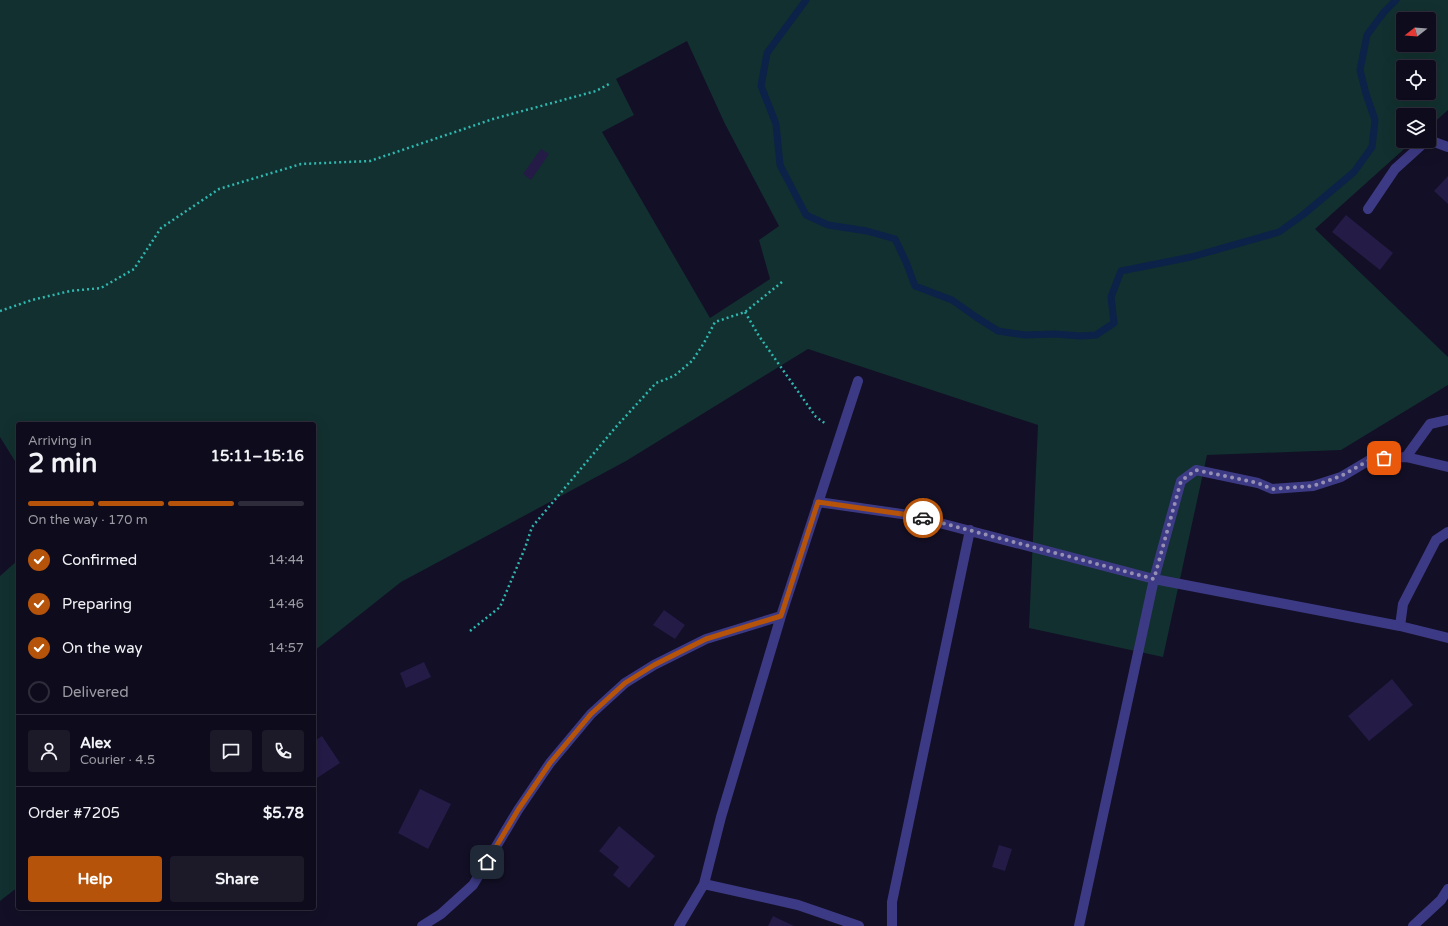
<!DOCTYPE html>
<meta charset="utf-8">
<style>
:root{--surface:#0e0b1c;--page:#1c1929;--text:#f1f3f6;--muted:#9b9ba3;--line:#2e2b3b;--accent:#b45309}
body{margin:0;font-family:"Varela Round",sans-serif;background:var(--page);color:var(--text);height:100vh;display:flex;flex-direction:column;font-size:15px;white-space:nowrap}
*{box-sizing:border-box;margin:0}
p{font-size:13px;color:var(--muted)}
.icon{flex:none;width:22px;height:22px;fill:none;stroke:currentColor;stroke-width:2;stroke-linecap:round;stroke-linejoin:round}
.map{position:relative;flex:1;overflow:hidden}
.sheet{position:absolute;left:16px;top:422px;width:300px;height:488px;display:flex;flex-direction:column;background:var(--surface);border-radius:4px;box-shadow:0 4px 16px #0002,0 0 0 1px var(--line)}
.sheet>*{flex:none}
.needle{width:26px;rotate:253deg}
.buttons{position:absolute;left:1396px;top:12px;display:grid;gap:8px}
.buttons a{display:grid;place-items:center;width:40px;height:40px;border-radius:4px;background:var(--surface);box-shadow:0 4px 16px #0002,0 0 0 1px var(--line);font-size:20px}
.pin{position:absolute;display:grid;place-items:center;width:34px;height:34px;color:#fff;margin:-17px;border-radius:8px;box-shadow:0 2px 6px #0006}
.courier{position:absolute;display:grid;place-items:center;width:40px;height:40px;margin:-20px;border:3px solid #b45309;border-radius:50%;background:#fff;color:#222;box-shadow:0 1px 5px #0007}
.summary em{font-style:normal;font-weight:700}
.summary div{display:flex;flex-direction:column-reverse}
.summary{display:flex;align-items:center;justify-content:space-between;height:68px;padding:0 12px}
h1{font-size:26px;font-weight:700;line-height:30px}
.bar{display:grid;grid-template-columns:repeat(4,1fr);gap:6px 4px;align-content:center;height:48px;padding:0 12px}
.bar i{height:5px;border-radius:3px;background:var(--line)}
.bar .current{background:var(--accent)}
.bar p{grid-column:span 4}
.line{display:flex;align-items:center;gap:10px;padding:0 12px;border-top:1px solid var(--line)}
.line div{flex:1}
.round{display:grid;place-items:center;flex:none;width:42px;height:42px;border-radius:4px;background:var(--page)}
ol{padding:0 12px;list-style:none}
li{display:flex;align-items:center;gap:12px;height:44px}
li p{margin-inline-start:auto}
li .icon{padding:4px;border-radius:50%;background:var(--accent);color:#fff;stroke-width:4}
li:last-child{color:var(--muted)}
li i{width:22px;height:22px;border:2px solid var(--line);border-radius:50%}
.button{display:flex;gap:8px;margin-top:auto;padding:8px 12px}
.button a{flex:1;height:46px;border-radius:4px;background:var(--accent);color:#fff;font-size:16px;font-weight:700;line-height:46px;text-align:center}
.button a+a{background:var(--page);color:var(--text)}
.map>svg:first-child{display:block}
.green{fill:#12302f;fill-rule:evenodd}
.lines{fill:none;stroke-linecap:round;stroke-linejoin:round}
.stream{stroke:#0c2248;stroke-width:7}
.building{fill:#241b47}
.path{stroke:#2fb8b0;stroke-width:2.5;stroke-dasharray:2 3;stroke-linecap:butt}
.street{stroke:#3d3a85;stroke-width:10}
.done{stroke:#948fb3;stroke-width:4;stroke-dasharray:0 7.2}
.route{stroke:#b45309;stroke-width:5}
</style>
<div class="map">
<svg width="1448" height="926" viewBox="0 0 1448 926">
<rect width="100%" height="100%" fill="#130f26"/>
<path class="green" d="M 0,0 L 1448,0 L 1448,110 L 1429,127 L 1429,115 L 1403,115 L 1403,141 L 1413,141 L 1315,229 L 1448,357 L 1448,385 L 1341,450 L 1207,455 L 1163,657 L 1029,628 L 1038,425 L 808,349 L 626,461 L 401,582 L 314,651 L 314,424 L 18,424 L 18,466 L 0,437 ZM 1403,19 L 1429,19 L 1429,45 L 1403,45 ZM 687,41 L 725,124 L 779,226 L 759,240 L 770,279 L 710,318 L 602,132 L 634,115 L 616,79 ZM 1403,67 L 1429,67 L 1429,93 L 1403,93 Z
M 18,560 L 18,887 L 0,901 L 0,576 Z"/>
<g class="lines">
<path class="stream" d="M 806,0 L 767,53 L 761,86 L 776,124 L 780,165 L 806,215 L 828,225 L 867,231 L 895,239 L 906,262 L 915,286 L 952,300 L 976,317 L 998,331 L 1025,335 L 1055,334 L 1080,336 L 1096,335 L 1114,323 L 1111,297 L 1121,271 L 1191,257 L 1279,232 L 1304,214 L 1354,172 L 1372,147 L 1375,120 L 1366,94 L 1360,70 L 1367,35 L 1384,12 L 1396,0"/>
</g>
<path class="building" d="M 541,149 L 549,154 L 531,180 L 523,174 Z
M 1448,176 L 1448,204 L 1434,191 Z
M 1346,215 L 1393,253 L 1380,270 L 1332,232 Z
M 664,610 L 685,625 L 675,639 L 653,625 Z
M 424,662 L 431,677 L 406,688 L 400,673 Z
M 1392,679 L 1413,705 L 1369,741 L 1348,716 Z
M 322,736 L 340,763 L 317,778 L 314,773 L 314,741 Z
M 420,789 L 451,804 L 428,849 L 398,833 Z
M 619,826 L 655,856 L 629,888 L 613,875 L 619,867 L 599,851 Z
M 999,845 L 1012,849 L 1005,871 L 992,867 Z
M 773,916 L 794,926 L 768,926 Z"/>
<g class="lines">
<path class="path" d="M 0,311 L 32,300 L 70,291 L 101,288 L 134,269 L 161,228 L 219,189 L 301,164 L 370,161 L 493,119 L 596,91 L 611,83
M 745,312 L 759,336 L 816,417 L 826,424
M 470,631 L 500,607 L 525,548 L 532,527 L 615,428 L 656,383 L 674,376 L 692,361 L 704,343 L 715,322 L 745,312 L 782,282"/>
<path class="street" d="M 1429,140 L 1448,147
M 1368,209 L 1395,169 L 1426,141
M 1406,457 L 1448,467
M 818,502 L 909,515 L 1154,579 L 1400,626 L 1448,638
M 1400,626 L 1403,604 L 1436,540 L 1448,532
M 704,884 L 798,905 L 859,926
M 422,926 L 441,914 L 473,885 L 518,810 L 550,763 L 591,714 L 625,683 L 654,665 L 706,639 L 781,616
M 679,926 L 704,884 L 721,817 L 781,616 L 858,381
M 892,926 L 892,902 L 970,530
M 1079,926 L 1154,579 L 1181,481 L 1196,470 L 1258,483 L 1272,489 L 1313,486 L 1341,477 L 1373,458 L 1406,457 L 1430,424 L 1448,420
M 1413,926 L 1441,900 L 1448,889"/>
</g>
<g class="lines">
<path class="done" d="M 923,518 L 1154,579 L 1181,481 L 1196,470 L 1258,483 L 1272,489 L 1313,486 L 1341,476 L 1373,458 L 1384,458"/>
<path class="route" d="M 487,862 L 518,810 L 550,763 L 591,714 L 625,683 L 654,665 L 706,639 L 781,616 L 818,502 L 909,515 L 923,518"/>
</g>
</svg>
<div class="buttons">
<a><svg class="needle" viewBox="-14 -14 28 28"><path d="M0-13l5 13h-10z" fill="#e53935"/><path d="M0 13l5-13h-10z" fill="#9b9ba3"/></svg></a>
<a><svg class="icon" aria-label="locate" viewBox="0 0 24 24"><circle cx="12" cy="12" r="6"/><path d="M12 2v4M12 18v4M2 12h4M18 12h4"/></svg></a>
<a><svg class="icon" aria-label="layers" viewBox="0 0 24 24"><path d="M12 4l9 5-9 5-9-5zM3 14l9 5 9-5"/></svg></a>
</div>
<div class="pin" style="left:1384px;top:458px;background:#ea580c"><svg class="icon" aria-label="bag" viewBox="0 0 24 24"><path d="M5 8h14l-1 12H6zM9 8a3 3 0 0 1 6 0"/></svg></div>
<div class="pin" style="left:487px;top:862px;background:#1f2937"><svg class="icon" aria-label="home" viewBox="0 0 24 24"><path d="M3 11l9-7 9 7M6 9v11h12V9"/></svg></div>
<div class="courier" style="left:923px;top:518px"><svg class="icon" aria-label="car" viewBox="0 0 24 24"><path d="M5 17H2v-5l4-1 3-4h7l3 4 3 1v5h-3M9 17h6M6 11h13"/><circle cx="7" cy="17" r="2"/><circle cx="17" cy="17" r="2"/></svg></div>
<section class="sheet">
<div class="summary"><div><h1>2 min</h1><p>Arriving in</p></div><em>15:11–15:16</em></div>
<div class="bar"><i class="current"></i><i class="current"></i><i class="current"></i><i></i><p>On the way · 170 m</p></div>
<ol>
<li><svg class="icon" aria-label="check" viewBox="0 0 24 24"><path d="M5 12l5 5 9-10"/></svg>Confirmed<p>14:44</p></li>
<li><svg class="icon" aria-label="check" viewBox="0 0 24 24"><path d="M5 12l5 5 9-10"/></svg>Preparing<p>14:46</p></li>
<li><svg class="icon" aria-label="check" viewBox="0 0 24 24"><path d="M5 12l5 5 9-10"/></svg>On the way<p>14:57</p></li>
<li><i></i>Delivered</li>
</ol>
<div class="line" style="height:72px"><a class="round"><svg class="icon" aria-label="person" viewBox="0 0 24 24"><circle cx="12" cy="8" r="4"/><path d="M4 21q1-7 8-7t8 7"/></svg></a><div><b>Alex</b><p>Courier · 4.5</p></div><a class="round"><svg class="icon" aria-label="chat" viewBox="0 0 24 24"><path d="M4 5h16v11H9l-5 4z"/></svg></a><a class="round"><svg class="icon" aria-label="phone" viewBox="0 0 24 24"><path d="M5 4h4l2 5-3 2q2 4 5 5l2-3 5 2v4C11 20 4 13 5 4z"/></svg></a></div>
<div class="line" style="height:52px"><div>Order #7205</div><b>$5.78</b></div>
<div class="button"><a>Help</a><a>Share</a></div>
</section>
</div>
